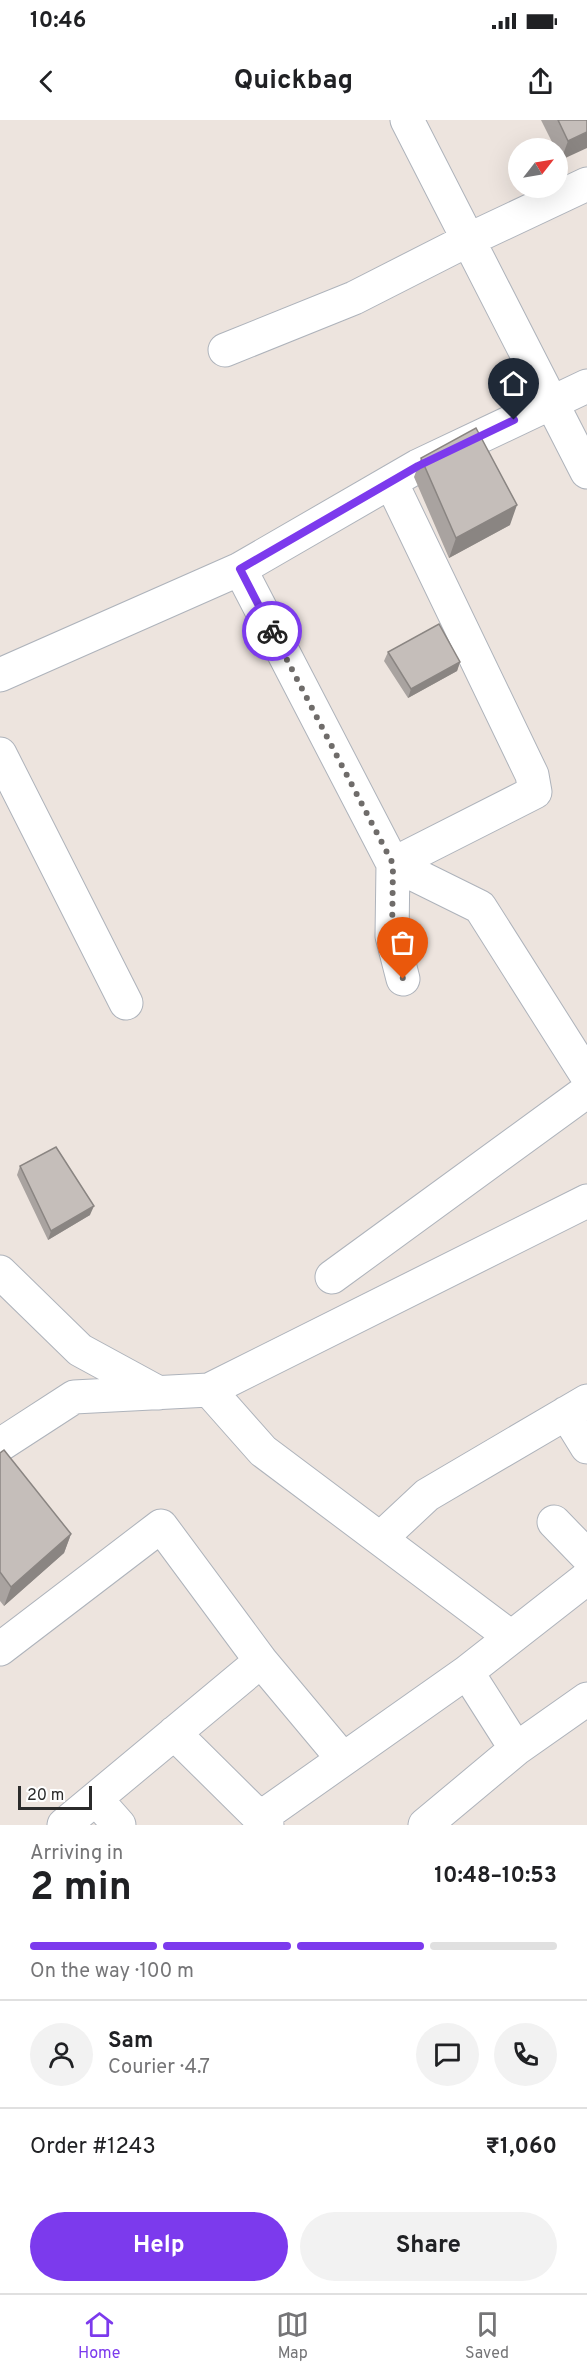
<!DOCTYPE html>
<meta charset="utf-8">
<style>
:root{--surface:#fff;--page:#f2f2f2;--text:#202124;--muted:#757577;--line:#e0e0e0;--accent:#7c3aed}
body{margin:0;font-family:Overpass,sans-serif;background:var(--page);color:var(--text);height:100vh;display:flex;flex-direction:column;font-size:22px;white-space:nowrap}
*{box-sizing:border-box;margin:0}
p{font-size:20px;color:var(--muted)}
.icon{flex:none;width:33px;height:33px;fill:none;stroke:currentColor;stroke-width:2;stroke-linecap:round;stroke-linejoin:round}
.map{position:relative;height:1705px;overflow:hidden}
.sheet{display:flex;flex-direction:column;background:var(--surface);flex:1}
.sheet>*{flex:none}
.needle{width:39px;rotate:59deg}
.controls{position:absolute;left:508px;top:18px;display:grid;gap:12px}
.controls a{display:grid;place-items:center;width:60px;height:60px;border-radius:50%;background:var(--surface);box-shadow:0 6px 24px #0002;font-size:30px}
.scale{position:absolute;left:18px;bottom:15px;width:74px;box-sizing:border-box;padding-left:6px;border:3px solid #2b2b2b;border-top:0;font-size:16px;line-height:21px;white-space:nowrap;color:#2b2b2b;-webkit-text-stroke:4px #fff;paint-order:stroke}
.pin{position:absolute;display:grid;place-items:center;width:51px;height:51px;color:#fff;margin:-62px -26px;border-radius:50% 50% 50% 0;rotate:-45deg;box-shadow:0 0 6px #0007}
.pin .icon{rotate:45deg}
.courier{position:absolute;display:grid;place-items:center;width:60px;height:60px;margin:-30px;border:4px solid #7c3aed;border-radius:50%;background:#fff;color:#222;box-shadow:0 2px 8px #0007}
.summary em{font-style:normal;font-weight:700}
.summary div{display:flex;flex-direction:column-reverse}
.summary{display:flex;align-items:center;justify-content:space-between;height:102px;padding:0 30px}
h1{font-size:39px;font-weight:700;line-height:45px}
.bar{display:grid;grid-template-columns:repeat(4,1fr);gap:9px 6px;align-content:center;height:72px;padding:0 30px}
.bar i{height:8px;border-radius:4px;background:var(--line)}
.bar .active{background:var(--accent)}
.bar p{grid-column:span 4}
.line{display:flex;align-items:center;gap:15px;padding:0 30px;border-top:2px solid var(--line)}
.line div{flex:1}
.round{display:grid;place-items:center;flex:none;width:63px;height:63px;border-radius:32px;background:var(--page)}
.cta{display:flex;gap:12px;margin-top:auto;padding:12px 30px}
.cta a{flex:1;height:69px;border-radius:36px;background:var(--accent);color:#fff;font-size:24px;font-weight:700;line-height:69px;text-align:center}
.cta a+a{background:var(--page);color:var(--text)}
.status{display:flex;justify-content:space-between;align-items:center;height:42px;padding:0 30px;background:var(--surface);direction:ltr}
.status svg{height:16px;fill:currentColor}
header{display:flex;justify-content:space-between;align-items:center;height:78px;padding:0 30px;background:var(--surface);font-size:27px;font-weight:700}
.menu{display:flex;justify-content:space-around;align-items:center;height:84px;border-top:2px solid var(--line);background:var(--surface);font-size:16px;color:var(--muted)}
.menu a{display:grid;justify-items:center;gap:3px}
.menu .active{color:var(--accent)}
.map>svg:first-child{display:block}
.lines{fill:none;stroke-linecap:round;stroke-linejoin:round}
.minor-casing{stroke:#aeb3bb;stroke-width:35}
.minor{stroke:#fff;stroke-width:33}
.wall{fill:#a9a3a0}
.shaded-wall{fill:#8a8582}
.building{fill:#c5beba;stroke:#8a8582;stroke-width:1.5}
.done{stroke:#6f6c6a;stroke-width:6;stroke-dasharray:0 10.8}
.route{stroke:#7c3aed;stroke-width:8}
</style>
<div class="status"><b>10:46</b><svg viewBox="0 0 49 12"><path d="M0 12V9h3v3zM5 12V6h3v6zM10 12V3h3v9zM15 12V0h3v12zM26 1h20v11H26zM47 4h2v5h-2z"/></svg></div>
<header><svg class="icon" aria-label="back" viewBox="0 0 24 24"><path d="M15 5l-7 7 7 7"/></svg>Quickbag<svg class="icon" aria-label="share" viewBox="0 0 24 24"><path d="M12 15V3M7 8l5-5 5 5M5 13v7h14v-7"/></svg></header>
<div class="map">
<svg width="587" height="1705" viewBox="0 0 587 1705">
<rect width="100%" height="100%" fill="#ede4de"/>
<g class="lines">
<g class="minor-casing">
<path id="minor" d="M 407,0 L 587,352
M 225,230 L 354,178 L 468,120 L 587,64
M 391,362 L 532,655 L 535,672 L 393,744 L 392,816 L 403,859
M 240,449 L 393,744 L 480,787 L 587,956
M 0,555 L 240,449 L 418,346 L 587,266
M 0,634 L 126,883
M 0,1152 L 80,1230 L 159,1273
M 332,1157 L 587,971
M 209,1270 L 263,1331 L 511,1517
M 566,1293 L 587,1327
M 0,1325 L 74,1277 L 209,1270 L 587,1081
M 554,1402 L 587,1436
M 381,1418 L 427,1375 L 587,1281
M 0,1529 L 161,1406 L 261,1541 L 343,1639
M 467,1552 L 516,1629
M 174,1613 L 267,1705
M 96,1679 L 119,1705
M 260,1698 L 467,1552 L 587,1458
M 64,1705 L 261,1541
M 425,1705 L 516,1629 L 587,1579"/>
</g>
<use href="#minor" class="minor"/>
</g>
<path class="wall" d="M 541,0 L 587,0 L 561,40 L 558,35 L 558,28 L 555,28 Z
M 421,338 L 510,405 L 449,438 L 414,357 Z
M 388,532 L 460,542 L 457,551 L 408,578 L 384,541 Z
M 20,1046 L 90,1095 L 48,1120 L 17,1055 Z
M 0,1333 L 71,1414 L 64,1433 L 4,1486 L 0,1481 Z"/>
<path class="shaded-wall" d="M 587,12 L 587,28 L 561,40 L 568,21 Z
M 517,385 L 510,405 L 449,438 L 456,418 Z
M 460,542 L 457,551 L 408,578 L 411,569 Z
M 94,1086 L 90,1095 L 48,1120 L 51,1111 Z
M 71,1414 L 64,1433 L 4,1486 L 11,1467 Z"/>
<path class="building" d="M 558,0 L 587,0 L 587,12 L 568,21 Z
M 476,308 L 517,385 L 456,418 L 421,338 Z
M 439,504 L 460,542 L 411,569 L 388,532 Z
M 56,1027 L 94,1086 L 51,1111 L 20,1046 Z
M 4,1330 L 71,1414 L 11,1467 L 0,1452 L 0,1333 Z"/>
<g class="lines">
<path class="done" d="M 272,511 L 393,744 L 392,816 L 403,859"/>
<path class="route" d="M 272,511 L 240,449 L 418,346 L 514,300"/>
</g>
</svg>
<div class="controls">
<a><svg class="needle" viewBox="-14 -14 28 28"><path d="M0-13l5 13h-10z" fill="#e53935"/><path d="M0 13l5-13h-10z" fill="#757577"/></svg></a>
</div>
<div class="scale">20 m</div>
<div class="pin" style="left:403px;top:859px;background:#ea580c"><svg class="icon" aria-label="bag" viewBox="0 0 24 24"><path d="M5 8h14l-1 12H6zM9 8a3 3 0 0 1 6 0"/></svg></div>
<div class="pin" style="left:514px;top:300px;background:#1f2937"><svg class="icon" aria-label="home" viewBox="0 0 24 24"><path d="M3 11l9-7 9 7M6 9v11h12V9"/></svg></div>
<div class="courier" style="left:272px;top:511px"><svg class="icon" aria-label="bike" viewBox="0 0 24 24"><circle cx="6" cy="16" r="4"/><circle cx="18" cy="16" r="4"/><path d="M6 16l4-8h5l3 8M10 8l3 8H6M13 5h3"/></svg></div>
</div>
<section class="sheet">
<div class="summary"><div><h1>2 min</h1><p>Arriving in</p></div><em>10:48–10:53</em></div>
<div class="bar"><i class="active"></i><i class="active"></i><i class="active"></i><i></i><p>On the way · 100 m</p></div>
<div class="line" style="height:108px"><a class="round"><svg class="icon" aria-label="person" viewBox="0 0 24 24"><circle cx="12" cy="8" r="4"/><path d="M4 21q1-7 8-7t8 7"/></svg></a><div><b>Sam</b><p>Courier · 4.7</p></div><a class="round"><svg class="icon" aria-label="chat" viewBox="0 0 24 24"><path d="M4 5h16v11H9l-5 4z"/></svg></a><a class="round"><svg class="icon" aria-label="phone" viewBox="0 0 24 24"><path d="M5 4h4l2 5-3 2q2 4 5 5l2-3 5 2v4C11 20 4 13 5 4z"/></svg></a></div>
<div class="line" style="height:78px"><div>Order #1243</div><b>₹1,060</b></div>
<div class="cta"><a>Help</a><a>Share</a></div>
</section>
<nav class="menu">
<a class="active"><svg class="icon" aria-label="home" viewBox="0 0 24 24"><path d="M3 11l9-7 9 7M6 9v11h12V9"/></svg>Home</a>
<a><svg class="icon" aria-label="map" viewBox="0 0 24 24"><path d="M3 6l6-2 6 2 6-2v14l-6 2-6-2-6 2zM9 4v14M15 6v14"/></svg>Map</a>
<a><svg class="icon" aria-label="saved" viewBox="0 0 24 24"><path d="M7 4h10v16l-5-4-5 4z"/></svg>Saved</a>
</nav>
